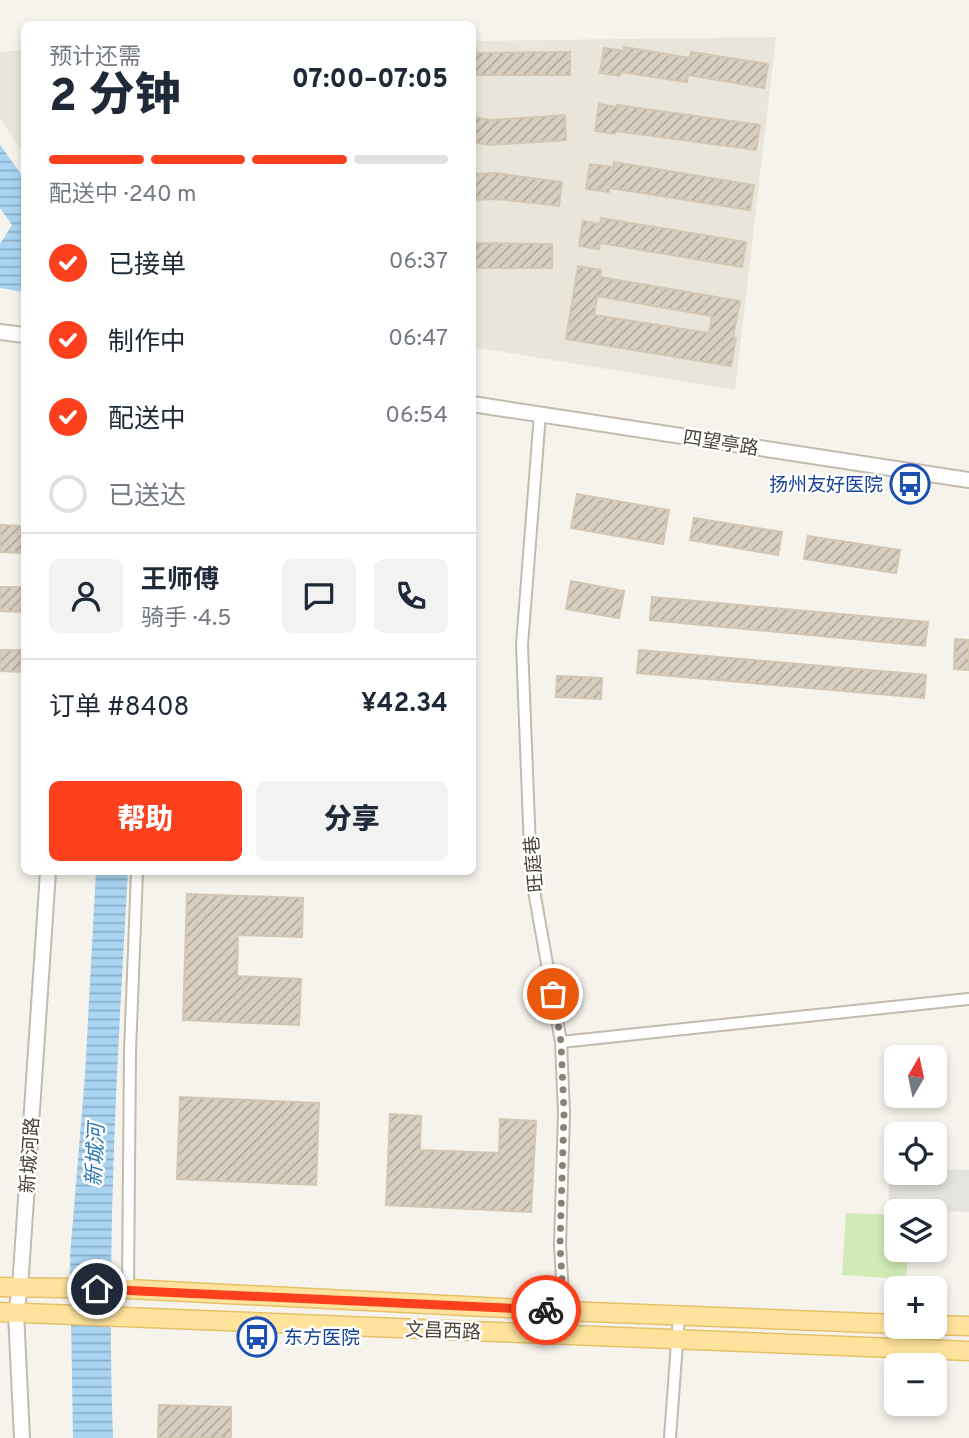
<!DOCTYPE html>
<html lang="zh">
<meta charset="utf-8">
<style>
:root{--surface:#fff;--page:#f2f2f3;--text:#1f2937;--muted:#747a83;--line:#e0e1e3;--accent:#fc3f1d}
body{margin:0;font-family:Overpass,"Noto Sans SC",sans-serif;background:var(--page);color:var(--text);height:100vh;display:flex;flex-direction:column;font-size:26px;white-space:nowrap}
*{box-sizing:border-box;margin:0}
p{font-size:23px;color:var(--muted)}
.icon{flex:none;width:38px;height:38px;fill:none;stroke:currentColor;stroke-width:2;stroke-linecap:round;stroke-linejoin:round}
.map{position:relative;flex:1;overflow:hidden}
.details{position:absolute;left:21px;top:21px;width:455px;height:854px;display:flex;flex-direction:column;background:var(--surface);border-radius:10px;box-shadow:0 4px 10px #0003}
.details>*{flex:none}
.needle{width:46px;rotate:9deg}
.controls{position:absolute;left:884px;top:1045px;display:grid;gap:14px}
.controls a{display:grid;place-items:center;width:63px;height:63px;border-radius:10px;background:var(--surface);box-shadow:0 4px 10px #0003;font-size:35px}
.pin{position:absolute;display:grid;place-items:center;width:60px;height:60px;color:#fff;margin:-30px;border:4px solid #fff;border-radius:50%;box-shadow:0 2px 7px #0007}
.courier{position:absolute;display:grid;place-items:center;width:70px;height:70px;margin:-35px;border:5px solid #fc3f1d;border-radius:50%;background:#fff;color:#222;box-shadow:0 2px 9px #0007}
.summary em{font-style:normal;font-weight:800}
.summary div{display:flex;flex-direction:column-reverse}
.summary{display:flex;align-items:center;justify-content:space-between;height:119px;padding:0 28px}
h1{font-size:46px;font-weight:800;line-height:52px}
.bar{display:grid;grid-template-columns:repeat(4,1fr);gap:10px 7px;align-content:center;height:84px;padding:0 28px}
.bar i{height:9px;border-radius:5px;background:var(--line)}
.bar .on{background:var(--accent)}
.bar p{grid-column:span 4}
.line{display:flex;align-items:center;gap:18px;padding:0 28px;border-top:2px solid var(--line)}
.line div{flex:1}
.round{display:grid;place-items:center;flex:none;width:74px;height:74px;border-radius:10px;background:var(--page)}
ol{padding:0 28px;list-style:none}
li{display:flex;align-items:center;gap:21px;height:77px}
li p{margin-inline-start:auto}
li .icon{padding:7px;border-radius:50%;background:var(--accent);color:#fff;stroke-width:4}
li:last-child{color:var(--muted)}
li i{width:38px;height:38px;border:4px solid var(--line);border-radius:50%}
.button{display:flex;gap:14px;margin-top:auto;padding:14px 28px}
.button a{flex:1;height:80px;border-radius:10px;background:var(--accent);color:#fff;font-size:28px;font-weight:800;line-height:80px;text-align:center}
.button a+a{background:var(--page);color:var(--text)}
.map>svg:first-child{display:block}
.residential{fill:#eae5da}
.green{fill:#d2eab5}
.parking{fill:#e5e3e0}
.water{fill:url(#water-rules)}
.building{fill:url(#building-hatch);stroke:#d3c7b4;stroke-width:2;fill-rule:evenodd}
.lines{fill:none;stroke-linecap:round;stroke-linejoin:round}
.minor-casing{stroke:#c2bbae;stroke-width:14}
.tertiary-casing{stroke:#c2bbae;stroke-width:18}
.primary-casing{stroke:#e6c16a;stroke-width:21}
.minor{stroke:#fff;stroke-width:10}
.tertiary{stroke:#fff;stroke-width:14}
.primary{stroke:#ffe39c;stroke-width:18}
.done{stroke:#878178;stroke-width:7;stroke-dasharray:0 12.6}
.route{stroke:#fc3f1d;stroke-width:9}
.labels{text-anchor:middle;stroke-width:5;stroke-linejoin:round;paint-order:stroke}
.street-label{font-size:19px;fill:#4b4439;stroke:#fff}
.transit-label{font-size:19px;fill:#164399;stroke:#fff;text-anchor:end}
.water-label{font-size:21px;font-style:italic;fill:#2e7ab2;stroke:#fff}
</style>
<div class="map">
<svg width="969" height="1438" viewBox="0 0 969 1438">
<defs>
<pattern id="water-rules" width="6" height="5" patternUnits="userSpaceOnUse" patternTransform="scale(1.75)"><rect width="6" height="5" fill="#a9d4f2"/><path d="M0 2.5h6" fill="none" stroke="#8caec5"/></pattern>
<pattern id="building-hatch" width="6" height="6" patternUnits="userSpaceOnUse" patternTransform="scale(1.75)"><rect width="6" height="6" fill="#d8cfc1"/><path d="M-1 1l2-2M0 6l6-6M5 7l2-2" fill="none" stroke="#b1aa9e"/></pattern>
</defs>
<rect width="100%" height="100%" fill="#f6f3ec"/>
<path class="residential" d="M 776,37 L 735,390 L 473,347 L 472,41 Z
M 24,50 L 24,154 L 0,119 L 0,52 Z"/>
<path class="green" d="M 846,1213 L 896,1215 L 896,1250 L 908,1250 L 906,1279 L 842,1275 Z"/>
<path class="parking" d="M 890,1167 L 896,1167 L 896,1172 L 934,1172 L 935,1169 L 969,1170 L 969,1212 L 888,1209 Z"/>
<path class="water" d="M 0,145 L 24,178 L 24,292 L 0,288 L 0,244 L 12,225 L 0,208 Z
M 96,872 L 128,872 C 117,1060 106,1249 113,1438 L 73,1438 L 70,1256 L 85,1075 Z"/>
<path class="building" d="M 624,47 L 690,58 L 691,52 L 768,64 L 764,88 L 688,75 L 687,82 L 621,72 L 620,76 L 600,73 L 604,48 L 624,51 Z
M 570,52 L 570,75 L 472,75 L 472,53 Z
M 599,104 L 617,107 L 617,105 L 760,125 L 756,150 L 616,131 L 615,134 L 595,131 Z
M 565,115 L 566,140 L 489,145 L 472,142 L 472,117 L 492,120 Z
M 614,162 L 754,185 L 750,210 L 610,188 L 609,192 L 586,189 L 590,164 L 613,167 Z
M 496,173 L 562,182 L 559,206 L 497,199 L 472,200 L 472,174 Z
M 601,218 L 746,242 L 742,267 L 600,243 L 599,249 L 579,246 L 583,221 L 600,224 Z
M 472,243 L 552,244 L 552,268 L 472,268 Z
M 578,266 L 601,270 L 600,277 L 740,301 L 733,337 L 736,338 L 731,366 L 566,339 ZM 597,296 L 712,316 L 709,333 L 594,315 Z
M 577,494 L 669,510 L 663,544 L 571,528 Z
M 694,518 L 782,532 L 778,555 L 690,540 Z
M 0,525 L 24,526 L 24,553 L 0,552 Z
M 808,536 L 900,550 L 896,573 L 804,559 Z
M 571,581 L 624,591 L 619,618 L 566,609 Z
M 0,587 L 24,587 L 24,612 L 0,611 Z
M 652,597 L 928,622 L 925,646 L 650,620 Z
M 955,639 L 969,640 L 969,670 L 954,669 Z
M 0,650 L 24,650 L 24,672 L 0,671 Z
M 639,650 L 926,675 L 924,698 L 637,673 Z
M 557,676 L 602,678 L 601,699 L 556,697 Z
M 187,894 L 303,898 L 302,937 L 238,935 L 237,976 L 301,979 L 299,1025 L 183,1020 Z
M 180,1097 L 319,1103 L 316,1185 L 177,1179 Z
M 390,1114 L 421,1116 L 420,1150 L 499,1153 L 500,1119 L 536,1121 L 531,1212 L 386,1205 Z
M 159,1405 L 231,1407 L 231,1438 L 158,1438 Z"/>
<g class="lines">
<g class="minor-casing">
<path id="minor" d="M 540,414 L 522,645 L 531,874 L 561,1042 L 564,1113 L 560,1245 L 564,1311
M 561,1042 L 968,999
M 128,1289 L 130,1051 L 137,872
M 670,1438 L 679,1316"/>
</g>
<g class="tertiary-casing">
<path id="tertiary" d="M 0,332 L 24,335
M 472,404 L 969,480
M 22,1438 L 16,1313 L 20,1288 L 48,872"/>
</g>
<g class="primary-casing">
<path id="primary" d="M 0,1287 L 128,1289 L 564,1311 L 896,1324
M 0,1312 L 969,1351
M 934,1325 L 969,1326"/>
</g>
<use href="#minor" class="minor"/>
<use href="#tertiary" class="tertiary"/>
<use href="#primary" class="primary"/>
</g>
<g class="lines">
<path class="done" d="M 546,1310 L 564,1311 L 560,1245 L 564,1113 L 561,1042 L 553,994"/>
<path class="route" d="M 97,1289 L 546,1310"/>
</g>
<defs>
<g id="bus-ring" transform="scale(2.0125)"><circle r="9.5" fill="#fff" stroke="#1a4fb4" stroke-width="1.5"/><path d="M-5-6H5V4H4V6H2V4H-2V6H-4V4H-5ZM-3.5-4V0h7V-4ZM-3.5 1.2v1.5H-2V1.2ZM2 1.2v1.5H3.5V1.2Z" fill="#1a4fb4"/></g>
</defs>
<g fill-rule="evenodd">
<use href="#bus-ring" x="910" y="484"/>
<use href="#bus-ring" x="257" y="1337"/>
</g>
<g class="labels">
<g class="street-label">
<text transform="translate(721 442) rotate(9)" y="7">四望亭路</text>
<text transform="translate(533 864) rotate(-95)" y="7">旺庭巷</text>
<text transform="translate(29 1155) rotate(-86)" y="7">新城河路</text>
<text transform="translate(443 1330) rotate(2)" y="7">文昌西路</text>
</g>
<g class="transit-label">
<text x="883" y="491">扬州友好医院</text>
<text x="284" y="1344" text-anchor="start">东方医院</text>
</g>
<g class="water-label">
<text transform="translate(95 1155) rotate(-87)" y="7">新城河</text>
</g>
</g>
</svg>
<div class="controls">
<a><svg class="needle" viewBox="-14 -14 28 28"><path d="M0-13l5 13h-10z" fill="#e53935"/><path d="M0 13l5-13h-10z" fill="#747a83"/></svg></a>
<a><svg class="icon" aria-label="locate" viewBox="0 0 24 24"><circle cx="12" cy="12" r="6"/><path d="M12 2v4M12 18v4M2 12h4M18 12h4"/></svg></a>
<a><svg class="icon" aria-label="layers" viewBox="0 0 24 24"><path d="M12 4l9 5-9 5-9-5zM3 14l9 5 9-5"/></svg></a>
<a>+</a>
<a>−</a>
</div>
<div class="pin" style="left:553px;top:994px;background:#ea580c"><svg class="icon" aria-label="bag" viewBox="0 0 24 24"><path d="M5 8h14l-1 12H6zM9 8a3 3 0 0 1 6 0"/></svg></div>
<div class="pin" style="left:97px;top:1289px;background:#1f2937"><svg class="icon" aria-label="home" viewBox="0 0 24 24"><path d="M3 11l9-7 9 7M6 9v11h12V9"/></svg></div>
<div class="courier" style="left:546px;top:1310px"><svg class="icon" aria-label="bike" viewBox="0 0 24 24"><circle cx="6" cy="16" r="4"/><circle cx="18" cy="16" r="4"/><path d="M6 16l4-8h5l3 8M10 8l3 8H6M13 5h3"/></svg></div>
<section class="details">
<div class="summary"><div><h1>2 分钟</h1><p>预计还需</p></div><em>07:00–07:05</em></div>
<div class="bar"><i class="on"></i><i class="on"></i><i class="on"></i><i></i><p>配送中 · 240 m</p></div>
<ol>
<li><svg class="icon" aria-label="check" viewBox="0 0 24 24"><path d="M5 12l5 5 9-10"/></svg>已接单<p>06:37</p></li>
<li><svg class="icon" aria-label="check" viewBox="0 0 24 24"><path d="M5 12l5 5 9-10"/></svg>制作中<p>06:47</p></li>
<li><svg class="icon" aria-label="check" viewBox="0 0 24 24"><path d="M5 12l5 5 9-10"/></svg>配送中<p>06:54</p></li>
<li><i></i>已送达</li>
</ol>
<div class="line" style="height:126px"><a class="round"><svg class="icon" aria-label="person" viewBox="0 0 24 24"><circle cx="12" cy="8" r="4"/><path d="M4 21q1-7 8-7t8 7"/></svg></a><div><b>王师傅</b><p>骑手 · 4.5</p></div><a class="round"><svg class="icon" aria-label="chat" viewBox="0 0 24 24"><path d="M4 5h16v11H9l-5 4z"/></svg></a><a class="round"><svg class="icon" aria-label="phone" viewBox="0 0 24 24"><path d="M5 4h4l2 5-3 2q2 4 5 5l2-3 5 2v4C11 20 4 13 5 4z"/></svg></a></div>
<div class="line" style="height:91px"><div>订单 #8408</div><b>¥42.34</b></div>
<div class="button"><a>帮助</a><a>分享</a></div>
</section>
</div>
